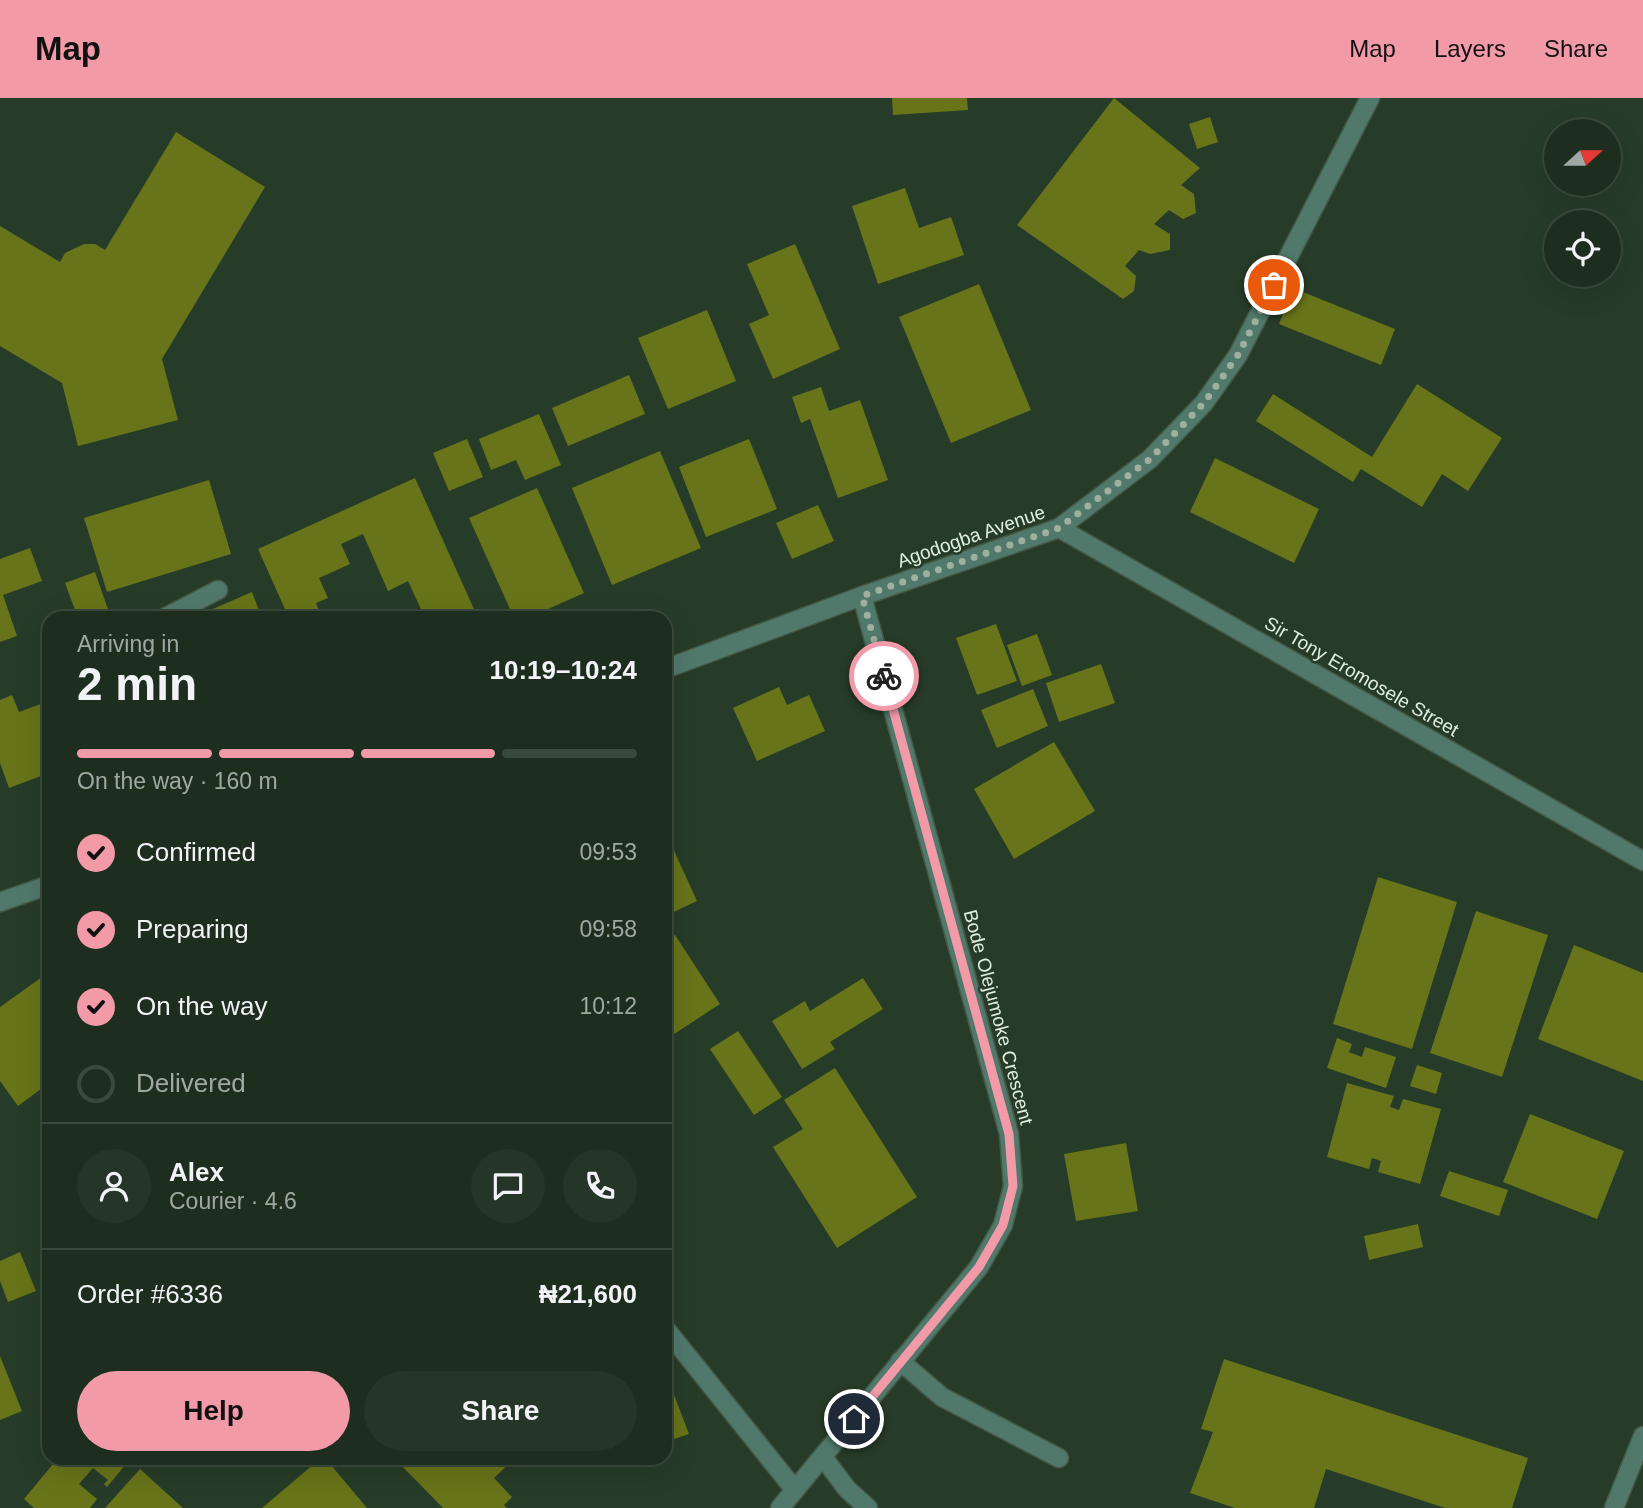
<!DOCTYPE html>
<meta charset="utf-8">
<style>
:root{--surface:#1d2d1e;--page:#253527;--text:#f1f3f6;--muted:#a0a8a4;--line:#3b493c;--accent:#f39aa9}
body{margin:0;font-family:Arial,sans-serif;background:var(--page);color:var(--text);height:100vh;display:flex;flex-direction:column;font-size:26px;white-space:nowrap}
*{box-sizing:border-box;margin:0}
p{font-size:23px;color:var(--muted)}
.icon{flex:none;width:38px;height:38px;fill:none;stroke:currentColor;stroke-width:2;stroke-linecap:round;stroke-linejoin:round}
.map{position:relative;flex:1;overflow:hidden}
.sheet{position:absolute;left:42px;top:513px;width:630px;height:854px;display:flex;flex-direction:column;background:var(--surface);border-radius:21px;box-shadow:0 7px 28px #0002,0 0 0 2px var(--line)}
.sheet>*{flex:none}
.needle{width:46px;rotate:69deg}
.tools{position:absolute;left:1544px;top:21px;display:grid;gap:14px}
.tools a{display:grid;place-items:center;width:77px;height:77px;border-radius:50%;background:var(--surface);box-shadow:0 7px 28px #0002,0 0 0 2px var(--line);font-size:35px}
.pin{position:absolute;display:grid;place-items:center;width:60px;height:60px;color:#fff;margin:-30px;border:4px solid #fff;border-radius:50%;box-shadow:0 2px 7px #0007}
.courier{position:absolute;display:grid;place-items:center;width:70px;height:70px;margin:-35px;border:5px solid #f39aa9;border-radius:50%;background:#fff;color:#222;box-shadow:0 2px 9px #0007}
.summary em{font-style:normal;font-weight:700}
.summary div{display:flex;flex-direction:column-reverse}
.summary{display:flex;align-items:center;justify-content:space-between;height:119px;padding:0 35px}
h1{font-size:46px;font-weight:700;line-height:52px}
.bar{display:grid;grid-template-columns:repeat(4,1fr);gap:10px 7px;align-content:center;height:84px;padding:0 35px}
.bar i{height:9px;border-radius:5px;background:var(--line)}
.bar .selected{background:var(--accent)}
.bar p{grid-column:span 4}
.line{display:flex;align-items:center;gap:18px;padding:0 35px;border-top:2px solid var(--line)}
.line div{flex:1}
.round{display:grid;place-items:center;flex:none;width:74px;height:74px;border-radius:37px;background:var(--page)}
ol{padding:0 35px;list-style:none}
li{display:flex;align-items:center;gap:21px;height:77px}
li p{margin-inline-start:auto}
li .icon{padding:7px;border-radius:50%;background:var(--accent);color:#111;stroke-width:4}
li:last-child{color:var(--muted)}
li i{width:38px;height:38px;border:4px solid var(--line);border-radius:50%}
.button{display:flex;gap:14px;margin-top:auto;padding:14px 35px}
.button a{flex:1;height:80px;border-radius:42px;background:var(--accent);color:#111;font-size:28px;font-weight:700;line-height:80px;text-align:center}
.button a+a{background:var(--page);color:var(--text)}
header{display:flex;align-items:center;gap:42px;box-sizing:border-box;height:98px;padding:0 35px;background:var(--accent);color:#111}
header strong{font-size:33px}
nav{display:flex;gap:38px;margin-inline-start:auto;font-size:24px}
.map>svg:first-child{display:block}
.building{fill:#677419}
.lines{fill:none;stroke-linecap:round;stroke-linejoin:round}
.lane-casing{stroke:#455846;stroke-width:21}
.street-casing{stroke:#455846;stroke-width:21}
.lane{stroke:#50796c;stroke-width:18}
.street{stroke:#50796c;stroke-width:18}
.done{stroke:#a0b0a0;stroke-width:7;stroke-dasharray:0 12.6}
.route{stroke:#f39aa9;stroke-width:9}
.labels{text-anchor:middle;stroke-width:5;stroke-linejoin:round;paint-order:stroke}
.street-label{font-size:19px;fill:#e1eee1;stroke:#273c28}
</style>
<header>
<strong>Map</strong>
<nav><a>Map</a><a>Layers</a><a>Share</a></nav>
</header>
<div class="map">
<svg width="1643" height="1410" viewBox="0 0 1643 1410">
<rect width="100%" height="100%" fill="#273c28"/>
<path class="building" d="M 892,0 L 967,0 L 968,12 L 893,17 Z
M 1114,0 L 1200,70 L 1181,87 L 1194,96 L 1196,115 L 1183,121 L 1169,112 L 1154,126 L 1170,136 L 1170,152 L 1150,156 L 1139,152 L 1125,168 L 1136,178 L 1134,193 L 1123,201 L 1017,127 Z
M 1210,19 L 1218,44 L 1197,51 L 1189,26 Z
M 176,34 L 265,89 L 162,261 L 178,322 L 78,348 L 62,285 L 0,248 L 0,128 L 60,164 L 65,155 L 84,146 L 95,146 L 105,152 Z
M 905,90 L 919,130 L 951,119 L 964,157 L 878,186 L 852,108 Z
M 795,146 L 840,251 L 773,281 L 749,226 L 769,217 L 747,166 Z
M 979,186 L 1031,312 L 951,345 L 899,219 Z
M 1293,190 L 1395,231 L 1381,267 L 1279,226 Z
M 707,212 L 736,283 L 668,311 L 638,240 Z
M 629,277 L 645,316 L 568,348 L 552,310 Z
M 1417,286 L 1502,340 L 1468,393 L 1442,376 L 1422,409 L 1361,371 L 1353,384 L 1256,323 L 1273,296 L 1372,359 Z
M 821,289 L 829,313 L 860,302 L 888,382 L 838,400 L 810,321 L 801,325 L 792,299 Z
M 539,316 L 561,367 L 525,382 L 516,362 L 491,372 L 479,341 Z
M 467,341 L 483,379 L 449,393 L 433,355 Z
M 749,341 L 777,411 L 706,439 L 679,369 Z
M 660,353 L 701,450 L 612,487 L 572,390 Z
M 1215,360 L 1319,411 L 1294,465 L 1190,414 Z
M 415,380 L 478,520 L 425,520 L 408,483 L 388,493 L 363,436 L 341,446 L 350,466 L 319,480 L 328,500 L 316,505 L 322,520 L 289,520 L 258,451 Z
M 209,382 L 231,456 L 107,494 L 84,420 Z
M 537,390 L 584,495 L 528,520 L 514,520 L 469,420 Z
M 818,407 L 834,443 L 792,461 L 776,425 Z
M 30,450 L 42,483 L 3,497 L 17,538 L 0,544 L 0,461 Z
M 95,474 L 111,520 L 78,520 L 65,485 Z
M 252,494 L 262,520 L 192,520 Z
M 996,526 L 1017,583 L 977,597 L 956,540 Z
M 1037,536 L 1052,577 L 1022,588 L 1007,547 Z
M 1101,566 L 1115,605 L 1059,624 L 1046,585 Z
M 779,589 L 787,607 L 809,597 L 825,633 L 757,663 L 733,610 Z
M 1033,591 L 1048,628 L 997,650 L 981,612 Z
M 12,597 L 19,614 L 49,603 L 49,675 L 9,690 L 0,665 L 0,602 Z
M 1054,644 L 1095,713 L 1014,761 L 974,691 Z
M 665,733 L 697,803 L 665,818 Z
M 1378,779 L 1457,804 L 1412,951 L 1333,926 Z
M 1476,813 L 1548,837 L 1502,979 L 1430,955 Z
M 675,837 L 720,906 L 665,942 L 665,844 Z
M 1574,847 L 1643,875 L 1643,983 L 1538,941 Z
M 49,874 L 49,985 L 18,1008 L 0,983 L 0,909 Z
M 863,880 L 883,911 L 830,944 L 835,951 L 802,971 L 772,923 L 805,903 L 810,913 Z
M 738,933 L 782,999 L 754,1017 L 710,951 Z
M 1337,940 L 1352,946 L 1349,954 L 1362,959 L 1365,949 L 1396,959 L 1386,990 L 1327,970 Z
M 1417,967 L 1442,975 L 1436,996 L 1410,988 Z
M 835,970 L 917,1099 L 837,1150 L 773,1049 L 803,1031 L 784,1002 Z
M 1347,985 L 1394,998 L 1390,1009 L 1399,1012 L 1403,1001 L 1441,1011 L 1420,1086 L 1378,1074 L 1381,1063 L 1372,1060 L 1369,1071 L 1327,1059 Z
M 1530,1016 L 1624,1053 L 1597,1121 L 1503,1084 Z
M 1126,1045 L 1138,1113 L 1076,1123 L 1064,1056 Z
M 1449,1073 L 1508,1092 L 1499,1118 L 1440,1098 Z
M 1418,1126 L 1423,1149 L 1369,1162 L 1364,1138 Z
M 20,1154 L 36,1193 L 8,1204 L 0,1183 L 0,1163 Z
M 0,1258 L 22,1313 L 0,1322 Z
M 1224,1261 L 1528,1360 L 1512,1410 L 1445,1410 L 1326,1371 L 1314,1410 L 1235,1410 L 1190,1395 L 1213,1334 L 1201,1331 Z
M 665,1273 L 689,1336 L 665,1344 Z
M 58,1360 L 131,1360 L 107,1389 L 104,1386 L 108,1382 L 93,1370 L 79,1386 L 97,1401 L 90,1410 L 34,1410 L 24,1401 Z
M 321,1360 L 325,1360 L 367,1410 L 262,1410 Z
M 413,1360 L 515,1360 L 494,1380 L 512,1399 L 504,1407 L 507,1410 L 443,1410 L 403,1369 Z
M 140,1371 L 183,1410 L 105,1410 Z"/>
<g class="lines">
<g class="lane-casing">
<path id="lane" d="M 164,520 L 218,492
M 665,1230 L 795,1392
M 900,1263 L 942,1299 L 1059,1360
M 823,1359 L 847,1391 L 868,1410"/>
</g>
<g class="street-casing">
<path id="street" d="M 1059,430 L 1643,763
M 665,571 L 862,498 L 1059,430 L 1150,361 L 1204,305 L 1238,257 L 1370,0
M 0,804 L 49,787
M 780,1410 L 979,1169 L 1003,1127 L 1013,1088 L 1009,1036 L 862,498
M 1614,1410 L 1643,1338"/>
</g>
<use href="#lane" class="lane"/>
<use href="#street" class="street"/>
</g>
<g class="lines">
<path class="done" d="M 884,578 L 862,498 L 1059,430 L 1150,361 L 1204,305 L 1238,257 L 1274,187"/>
<path class="route" d="M 854,1321 L 979,1169 L 1003,1127 L 1013,1088 L 1009,1036 L 884,578"/>
</g>
<g class="labels">
<g class="street-label">
<text transform="translate(971 438) rotate(-19)" y="7">Agodogba Avenue</text>
<text transform="translate(1362 578) rotate(30)" y="7">Sir Tony Eromosele Street</text>
<text transform="translate(999 919) rotate(75)" y="7">Bode Olejumoke Crescent</text>
</g>
</g>
</svg>
<div class="tools">
<a><svg class="needle" viewBox="-14 -14 28 28"><path d="M0-13l5 13h-10z" fill="#e53935"/><path d="M0 13l5-13h-10z" fill="#a0a8a4"/></svg></a>
<a><svg class="icon" aria-label="locate" viewBox="0 0 24 24"><circle cx="12" cy="12" r="6"/><path d="M12 2v4M12 18v4M2 12h4M18 12h4"/></svg></a>
</div>
<div class="pin" style="left:1274px;top:187px;background:#ea580c"><svg class="icon" aria-label="bag" viewBox="0 0 24 24"><path d="M5 8h14l-1 12H6zM9 8a3 3 0 0 1 6 0"/></svg></div>
<div class="pin" style="left:854px;top:1321px;background:#1f2937"><svg class="icon" aria-label="home" viewBox="0 0 24 24"><path d="M3 11l9-7 9 7M6 9v11h12V9"/></svg></div>
<div class="courier" style="left:884px;top:578px"><svg class="icon" aria-label="bike" viewBox="0 0 24 24"><circle cx="6" cy="16" r="4"/><circle cx="18" cy="16" r="4"/><path d="M6 16l4-8h5l3 8M10 8l3 8H6M13 5h3"/></svg></div>
<section class="sheet">
<div class="summary"><div><h1>2 min</h1><p>Arriving in</p></div><em>10:19–10:24</em></div>
<div class="bar"><i class="selected"></i><i class="selected"></i><i class="selected"></i><i></i><p>On the way · 160 m</p></div>
<ol>
<li><svg class="icon" aria-label="check" viewBox="0 0 24 24"><path d="M5 12l5 5 9-10"/></svg>Confirmed<p>09:53</p></li>
<li><svg class="icon" aria-label="check" viewBox="0 0 24 24"><path d="M5 12l5 5 9-10"/></svg>Preparing<p>09:58</p></li>
<li><svg class="icon" aria-label="check" viewBox="0 0 24 24"><path d="M5 12l5 5 9-10"/></svg>On the way<p>10:12</p></li>
<li><i></i>Delivered</li>
</ol>
<div class="line" style="height:126px"><a class="round"><svg class="icon" aria-label="person" viewBox="0 0 24 24"><circle cx="12" cy="8" r="4"/><path d="M4 21q1-7 8-7t8 7"/></svg></a><div><b>Alex</b><p>Courier · 4.6</p></div><a class="round"><svg class="icon" aria-label="chat" viewBox="0 0 24 24"><path d="M4 5h16v11H9l-5 4z"/></svg></a><a class="round"><svg class="icon" aria-label="phone" viewBox="0 0 24 24"><path d="M5 4h4l2 5-3 2q2 4 5 5l2-3 5 2v4C11 20 4 13 5 4z"/></svg></a></div>
<div class="line" style="height:91px"><div>Order #6336</div><b>₦21,600</b></div>
<div class="button"><a>Help</a><a>Share</a></div>
</section>
</div>
